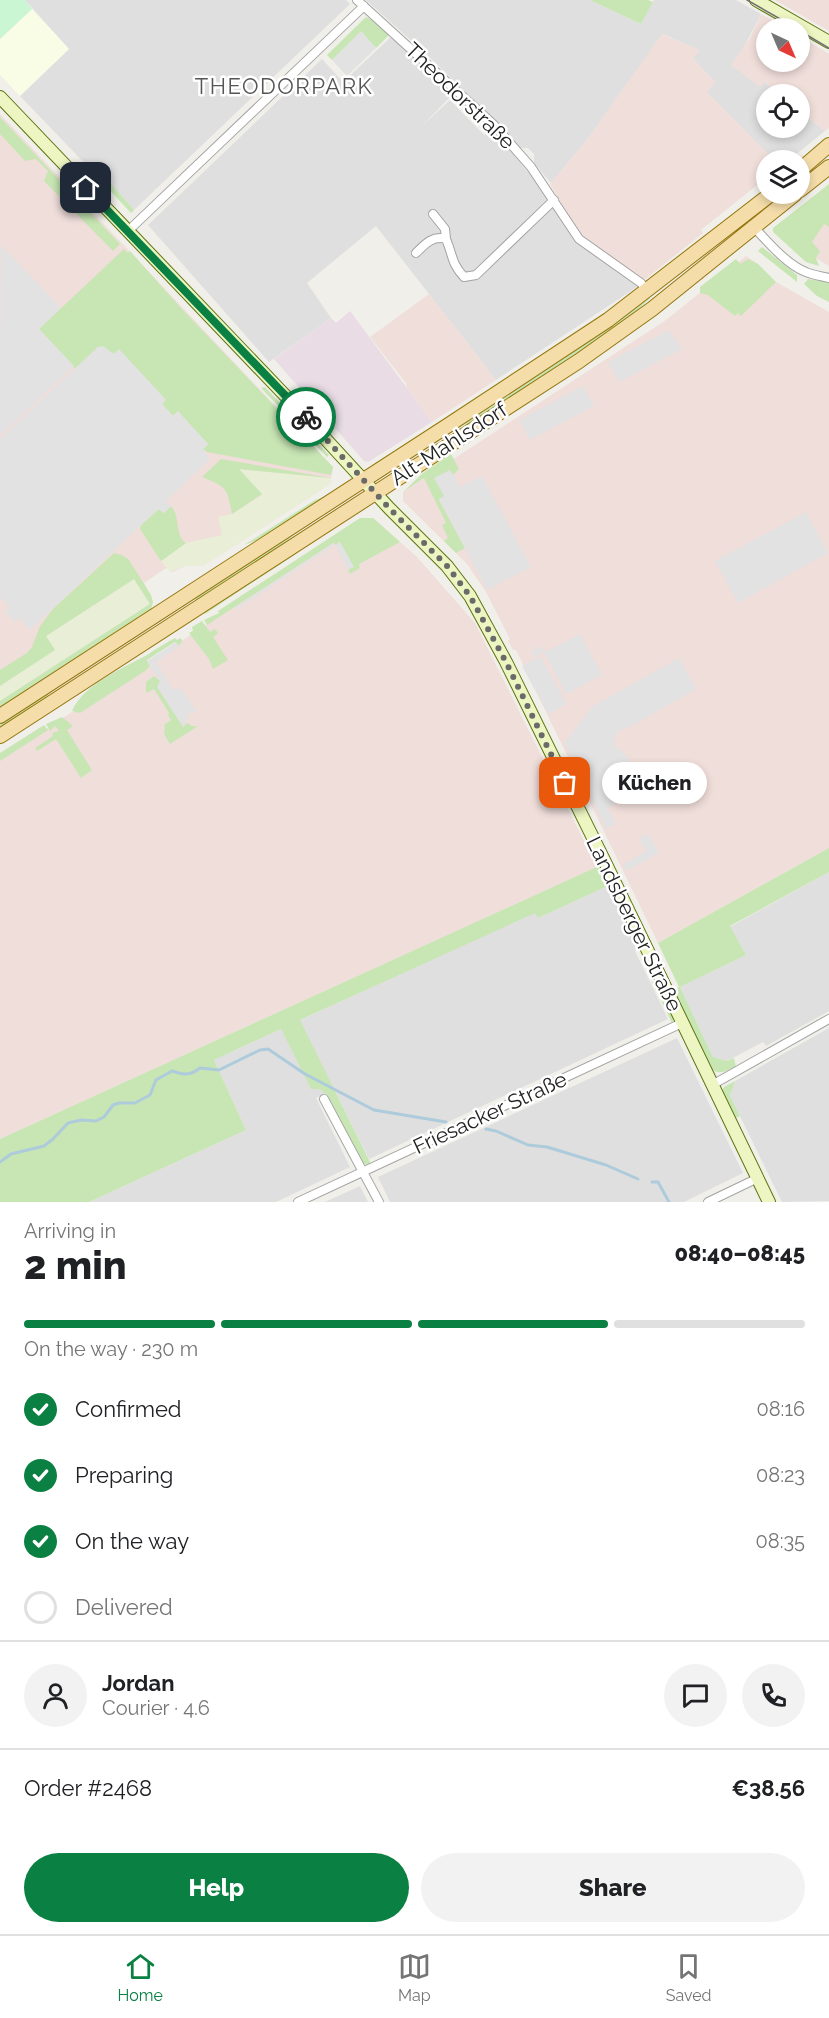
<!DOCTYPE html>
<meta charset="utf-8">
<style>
:root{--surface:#fff;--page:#f2f2f2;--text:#202124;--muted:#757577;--line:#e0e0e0;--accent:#0b8043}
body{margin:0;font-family:Raleway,sans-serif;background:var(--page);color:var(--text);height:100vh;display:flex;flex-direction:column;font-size:22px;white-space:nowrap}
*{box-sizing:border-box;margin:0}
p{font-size:20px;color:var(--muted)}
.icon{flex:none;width:33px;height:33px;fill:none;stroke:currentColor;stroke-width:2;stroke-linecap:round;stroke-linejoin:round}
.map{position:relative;height:1202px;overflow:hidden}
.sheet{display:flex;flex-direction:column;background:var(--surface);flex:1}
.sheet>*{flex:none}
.needle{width:39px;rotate:136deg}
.buttons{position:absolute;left:756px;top:18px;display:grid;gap:12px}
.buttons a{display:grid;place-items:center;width:54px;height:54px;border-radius:50%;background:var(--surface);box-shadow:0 3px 9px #0003;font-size:30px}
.pin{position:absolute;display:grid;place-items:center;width:51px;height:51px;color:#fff;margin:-26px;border-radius:12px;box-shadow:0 3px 9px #0006}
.courier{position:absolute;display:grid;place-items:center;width:60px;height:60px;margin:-30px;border:4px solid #0b8043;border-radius:50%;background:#fff;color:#222;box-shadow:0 2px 8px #0007}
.bubble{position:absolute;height:42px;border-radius:21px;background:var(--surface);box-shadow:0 3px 9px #0003;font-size:20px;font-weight:800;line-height:42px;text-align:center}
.overview em{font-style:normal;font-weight:800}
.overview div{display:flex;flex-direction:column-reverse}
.overview{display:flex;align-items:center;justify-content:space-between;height:102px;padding:0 24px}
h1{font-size:39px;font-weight:800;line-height:45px}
.bar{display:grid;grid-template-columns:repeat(4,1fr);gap:9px 6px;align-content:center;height:72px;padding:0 24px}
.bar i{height:8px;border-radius:4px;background:var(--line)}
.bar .current{background:var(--accent)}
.bar p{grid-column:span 4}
.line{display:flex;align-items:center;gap:15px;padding:0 24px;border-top:2px solid var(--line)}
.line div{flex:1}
.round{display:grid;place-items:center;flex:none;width:63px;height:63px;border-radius:32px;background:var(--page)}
ol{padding:0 24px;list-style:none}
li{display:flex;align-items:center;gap:18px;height:66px}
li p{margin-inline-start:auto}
li .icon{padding:6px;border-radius:50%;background:var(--accent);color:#fff;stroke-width:4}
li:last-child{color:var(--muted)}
li i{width:33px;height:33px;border:3px solid var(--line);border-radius:50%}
.primary-button{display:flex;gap:12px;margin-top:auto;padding:12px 24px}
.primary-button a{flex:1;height:69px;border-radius:36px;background:var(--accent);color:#fff;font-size:24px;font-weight:800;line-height:69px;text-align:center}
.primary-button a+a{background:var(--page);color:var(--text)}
.tabs{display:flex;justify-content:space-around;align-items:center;height:84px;border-top:2px solid var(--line);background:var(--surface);font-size:16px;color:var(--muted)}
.tabs a{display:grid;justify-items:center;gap:3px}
.tabs .current{color:var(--accent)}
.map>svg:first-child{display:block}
.residential{fill:#dfdfdf}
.commercial{fill:#f0deda}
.industrial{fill:#e9dce5}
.education{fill:#fafde6}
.farmland{fill:#e9eed6}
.grass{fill:#c7e6b4}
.park{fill:#cbf6d3}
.parking{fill:#e2e2e2}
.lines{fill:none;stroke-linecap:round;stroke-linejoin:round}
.stream{stroke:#adcbdb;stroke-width:3}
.street-casing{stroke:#a3a3a3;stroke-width:10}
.secondary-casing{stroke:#5c730e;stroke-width:14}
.primary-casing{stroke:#93760c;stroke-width:16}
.street{stroke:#fff;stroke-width:8}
.secondary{stroke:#edf5c3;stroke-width:12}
.primary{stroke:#f5ddaa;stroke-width:14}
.tram{stroke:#707070;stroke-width:1.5}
.done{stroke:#6a6a68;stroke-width:6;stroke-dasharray:0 10.8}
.route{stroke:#0b8043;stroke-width:8}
.labels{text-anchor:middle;stroke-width:5;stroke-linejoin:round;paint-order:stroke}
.street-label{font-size:21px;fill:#222;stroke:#fff}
.neighbourhood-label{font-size:22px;letter-spacing:1.5px;fill:#555;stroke:#fff}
</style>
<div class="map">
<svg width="829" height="1202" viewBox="0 0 829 1202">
<rect width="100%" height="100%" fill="#f1efe9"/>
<path class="residential" d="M 25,0 L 346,0 L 350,4 L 134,210 L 99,170 L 95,174 L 20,96 L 69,49 Z
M 366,0 L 590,0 L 641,24 L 654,0 L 736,0 L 761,14 L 743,49 L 760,86 L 765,81 L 778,94 L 766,94 L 766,128 L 800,128 L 800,112 L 825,131 L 789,160 L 774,160 L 706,92 L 715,82 L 693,59 L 699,50 L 663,34 L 586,141 L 551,183 L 534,163 L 534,154 L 528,148 L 520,148 L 498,123 L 424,52 Z
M 391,37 L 412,55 L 452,95 L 422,126 L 450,100 L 484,135 L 492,129 L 555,204 L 640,285 L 496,380 L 376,226 L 307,283 L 331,318 L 269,362 L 148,225 L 322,59 L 343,82 Z
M 829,872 L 829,1011 L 766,1046 L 763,1042 L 727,1061 L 713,1057 L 680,987 L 746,955 L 730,927 Z
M 610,885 L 641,948 L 635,951 L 668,1019 L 369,1159 L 334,1089 L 316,1098 L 350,1167 L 276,1202 L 89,1202 L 246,1130 L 214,1060 L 535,912 L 538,918 Z
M 829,1028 L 829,1201 L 782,1202 L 730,1096 L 735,1081 Z
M 677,1038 L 743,1173 L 684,1202 L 390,1202 L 378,1177 Z
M 360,1186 L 368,1202 L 325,1202 Z"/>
<path class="commercial" d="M 775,0 L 829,0 L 829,31 Z
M 761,14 L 786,28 L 766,28 L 766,62 L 800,62 L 800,36 L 829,54 L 829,128 L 825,131 L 800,112 L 800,94 L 778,94 L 765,81 L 760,87 L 731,65 L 750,38 Z
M 662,34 L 699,50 L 693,59 L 715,82 L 707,92 L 774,160 L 766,160 L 766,178 L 701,230 L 703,233 L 643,281 L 580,237 L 550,184 L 586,141 Z
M 0,114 L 333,467 L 330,484 L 203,566 L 185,566 L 173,572 L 166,568 L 144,583 L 153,602 L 0,701 Z
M 829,191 L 829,266 L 811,255 L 794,219 Z
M 746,256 L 758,264 L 776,282 L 829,312 L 829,848 L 658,943 L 516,650 L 513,650 L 508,641 L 510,639 L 486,592 L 467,564 L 403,501 L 403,492 L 666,320 Z
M 429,294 L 496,380 L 432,422 L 407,388 L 406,383 L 370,337 Z
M 373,518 L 417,557 L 475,623 L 597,867 L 0,1139 L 0,759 L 369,519 Z"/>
<path class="industrial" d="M 350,311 L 432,422 L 368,462 L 364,461 L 274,359 L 331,318 L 336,323 Z"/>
<path class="education" d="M 32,9 L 69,49 L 20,96 L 0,75 L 0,39 Z"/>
<path class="farmland" d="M 238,469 L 331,478 L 330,484 L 203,566 L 185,566 L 170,572 L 161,561 L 186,543 L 222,535 L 218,517 L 232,514 L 262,495 Z
M 134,579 L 150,604 L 0,701 L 0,686 L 54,650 L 45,637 Z"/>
<path class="grass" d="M 590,0 L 648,0 L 653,2 L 641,24 Z
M 366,17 L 372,20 L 389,35 L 376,48 L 361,32 L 332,60 L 327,55 Z
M 0,117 L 120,244 L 113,251 L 44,181 L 48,171 L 36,159 L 25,161 L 0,134 Z
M 107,179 L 134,210 L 131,213 L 103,183 Z
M 829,184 L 829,227 L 824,224 L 812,242 L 820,251 L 816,258 L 819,266 L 806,262 L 773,232 L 773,228 Z
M 762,247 L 797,275 L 797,282 L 758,251 Z
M 124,249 L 128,253 L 130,251 L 180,307 L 333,467 L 331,475 L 207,452 L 203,449 L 208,444 L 177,412 L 173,416 L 162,404 L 166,400 L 119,350 L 114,354 L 98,347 L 75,369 L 39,329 Z
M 736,259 L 740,264 L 748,259 L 758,264 L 776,282 L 741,316 L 738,313 L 735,316 L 708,295 L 700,293 L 700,287 Z
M 808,279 L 829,282 L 829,302 L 817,296 L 804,284 Z
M 649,296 L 650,298 L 630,318 L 595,343 L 460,431 L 459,429 L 498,398 Z
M 265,387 L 329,455 L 327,457 L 261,388 Z
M 451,454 L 459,469 L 453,475 L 450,470 L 444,496 L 439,500 L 465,548 L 456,553 L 444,541 L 448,538 L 442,525 L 446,523 L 424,478 L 403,492 L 423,473 Z
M 221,459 L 331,478 L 239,469 L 262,494 L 232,514 C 227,488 227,487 202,477 Z
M 326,496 L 327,498 L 265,537 L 244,545 L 315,500 Z
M 342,498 L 346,501 L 296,533 L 268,556 L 197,602 L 193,596 Z
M 171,506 C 181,517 174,535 186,543 L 161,561 L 140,529 L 141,525 L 159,509 L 164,513 Z
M 360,518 L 373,518 L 400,542 L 359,564 L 360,568 L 350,574 L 348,570 L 353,567 L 340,542 L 335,545 L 333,543 L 207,625 L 204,620 L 219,613 L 218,611 Z
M 299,552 L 205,614 L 203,610 L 271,565 Z
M 114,553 L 122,555 L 129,560 L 151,595 L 153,602 L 151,610 L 0,710 L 0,701 L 150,604 L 134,579 L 46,636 L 55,650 L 0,686 L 0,670 L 27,653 L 32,647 L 40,626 L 53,609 Z
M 202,621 L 210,632 L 215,629 L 218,633 L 213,637 L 228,660 L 213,669 L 209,659 L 189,633 L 193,631 L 192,627 Z
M 175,638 L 177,640 L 181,638 L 182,642 L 178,646 L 175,642 L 147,660 L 150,666 L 145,671 L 80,713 L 72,711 C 83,685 123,668 147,655 C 156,649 165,643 175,638 Z
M 154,676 L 160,681 L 183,727 L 187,723 L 192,726 L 198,726 L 170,744 L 164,734 L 165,728 L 164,725 L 171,720 L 168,715 L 169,713 L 154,689 L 147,693 L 146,691 L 146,682 Z
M 47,693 L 49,697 L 0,730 L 0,722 Z
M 62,717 L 73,726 L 67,730 L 92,770 L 81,778 L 56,739 L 37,751 L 35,748 L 53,736 L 52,733 L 59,731 L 55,726 L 50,731 L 46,724 Z
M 44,725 L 48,730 L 0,761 L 0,753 Z
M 829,848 L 829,872 L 730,926 L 746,955 L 680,987 L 713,1057 L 727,1061 L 734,1058 L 736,1067 C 727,1070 720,1076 711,1069 L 674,989 L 679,987 L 658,943 Z
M 601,865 L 610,885 L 538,918 L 535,913 L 300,1020 L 371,1164 L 370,1165 L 364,1164 L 359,1161 L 327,1095 L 320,1089 L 311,1089 L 281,1029 L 214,1060 L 246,1130 L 89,1202 L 0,1202 L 0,1139 Z
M 658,979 L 674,1018 L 672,1023 L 652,982 Z
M 735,1081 L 730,1096 L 740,1116 L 736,1118 L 722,1091 L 724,1087 Z"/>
<path class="park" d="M 0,0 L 25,0 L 32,9 L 0,39 Z"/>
<path class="parking" d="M 361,31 L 376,48 L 347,76 L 332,60 Z
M 1,245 L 61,308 L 39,329 L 74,366 L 2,434 L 0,434 Z
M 669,330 L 682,349 L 619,382 L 608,362 Z
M 103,346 L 114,354 L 119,349 L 166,400 L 162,404 L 173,416 L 178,411 L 208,444 L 203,449 L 209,458 L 208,461 L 166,501 L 171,506 L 164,513 L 158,509 L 30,630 L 20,618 L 15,622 L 5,612 L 9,607 L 0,597 L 0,439 L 98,347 Z
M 583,386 L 594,406 L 530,440 L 519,420 Z
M 450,470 L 460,487 L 482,476 L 531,567 L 487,590 L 439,499 L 444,496 L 434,478 Z
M 806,512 L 828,553 L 738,603 L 715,561 Z
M 340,542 L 354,567 L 348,570 L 335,545 L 237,609 L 236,607 L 334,543 L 335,545 Z
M 580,634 L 602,675 L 566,694 L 544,652 L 534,657 L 531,652 L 541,646 L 545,652 Z
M 176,642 L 179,647 L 156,662 L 173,689 L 182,689 L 197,712 L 189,713 L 183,727 L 157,687 L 160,681 L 147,661 Z
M 540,656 L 567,704 L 548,714 L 522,666 Z
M 679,658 L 696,689 L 628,728 L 621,730 L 615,735 L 615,745 L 619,750 L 624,752 L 643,788 L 608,808 L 616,824 L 606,829 L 564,743 L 593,706 Z
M 648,834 L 659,853 L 627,871 L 623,864 L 646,851 L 639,838 Z"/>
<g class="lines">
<path class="stream" d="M 486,1129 L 496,1131 L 528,1145 L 547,1147 L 606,1165 L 638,1179
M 0,1162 L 11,1154 L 44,1146 L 53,1139 L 68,1123 L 81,1120 L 96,1121 L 104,1117 L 113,1105 L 119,1103 L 135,1103 L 150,1095 L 156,1080 L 172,1071 C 184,1075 190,1076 200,1068 L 219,1070 L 260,1050 L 268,1049 L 305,1074 L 374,1110 L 446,1122
M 652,1182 L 658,1182 L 669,1202"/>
<g class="street-casing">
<path id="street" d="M 357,0 L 494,125 L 531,167 L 579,239 L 641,283 L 647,290
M 433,214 L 445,229 L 446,239
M 752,225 C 766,240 787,265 806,272 C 813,275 821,276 829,278
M 128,231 L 364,6
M 416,253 C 425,244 433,235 446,239 C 453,255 451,263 464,277 L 476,275 L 554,200
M 712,1085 L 829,1019
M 324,1099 L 379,1202
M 298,1202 L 682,1023
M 708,1202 L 758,1178"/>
</g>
<g class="secondary-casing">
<path id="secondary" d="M 756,0 L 829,42
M 0,97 L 298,409 L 389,508 L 447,566 L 470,596 L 506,662 L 604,860 L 769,1202"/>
</g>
<g class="primary-casing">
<path id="primary" d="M 800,170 L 829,145
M 800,190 L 829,167
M 0,716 L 447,426 L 608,320 L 771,194
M 0,736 L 579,361 L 652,309 L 795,194"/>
</g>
<use href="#street" class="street"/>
<use href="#secondary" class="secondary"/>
<use href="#primary" class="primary"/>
<path class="tram" d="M 747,0 L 796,28
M 800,31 L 829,48"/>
</g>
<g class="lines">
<path class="done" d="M 306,417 L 389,508 L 447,566 L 470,596 L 506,662 L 565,783"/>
<path class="route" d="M 86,188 L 306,417"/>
</g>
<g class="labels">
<g class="street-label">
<text transform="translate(460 96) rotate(44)" y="7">Theodorstraße</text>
<text transform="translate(449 444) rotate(-33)" y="7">Alt-Mahlsdorf</text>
<text transform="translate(634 924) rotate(64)" y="7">Landsberger Straße</text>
<text transform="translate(490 1113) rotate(-25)" y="7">Friesacker Straße</text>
</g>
<g class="neighbourhood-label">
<text x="284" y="94">THEODORPARK</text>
</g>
</g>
</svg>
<div class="buttons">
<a><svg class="needle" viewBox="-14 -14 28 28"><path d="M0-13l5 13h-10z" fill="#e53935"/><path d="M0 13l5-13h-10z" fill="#757577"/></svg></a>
<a><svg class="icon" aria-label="locate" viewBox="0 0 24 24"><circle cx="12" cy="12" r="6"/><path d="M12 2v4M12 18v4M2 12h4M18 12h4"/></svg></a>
<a><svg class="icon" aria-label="layers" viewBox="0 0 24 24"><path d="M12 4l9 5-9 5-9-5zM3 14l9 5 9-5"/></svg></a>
</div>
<div class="pin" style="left:565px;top:783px;background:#ea580c"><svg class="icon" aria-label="bag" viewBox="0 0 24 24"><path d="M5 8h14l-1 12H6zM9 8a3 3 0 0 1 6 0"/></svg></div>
<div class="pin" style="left:86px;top:188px;background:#1f2937"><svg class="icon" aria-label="home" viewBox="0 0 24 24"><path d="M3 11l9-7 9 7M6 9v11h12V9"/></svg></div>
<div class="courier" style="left:306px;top:417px"><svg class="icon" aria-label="bike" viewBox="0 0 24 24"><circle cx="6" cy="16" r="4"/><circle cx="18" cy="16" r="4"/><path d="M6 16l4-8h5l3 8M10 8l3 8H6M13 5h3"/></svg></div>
<div class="bubble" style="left:602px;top:762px;width:105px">Küchen</div>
</div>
<section class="sheet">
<div class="overview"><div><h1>2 min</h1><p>Arriving in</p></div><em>08:40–08:45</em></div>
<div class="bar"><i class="current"></i><i class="current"></i><i class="current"></i><i></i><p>On the way · 230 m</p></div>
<ol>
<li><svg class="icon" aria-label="check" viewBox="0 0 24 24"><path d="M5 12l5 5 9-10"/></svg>Confirmed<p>08:16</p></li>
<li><svg class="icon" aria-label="check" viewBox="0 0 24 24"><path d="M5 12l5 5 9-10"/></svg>Preparing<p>08:23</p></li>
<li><svg class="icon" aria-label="check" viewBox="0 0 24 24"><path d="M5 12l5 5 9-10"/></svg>On the way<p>08:35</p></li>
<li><i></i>Delivered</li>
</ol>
<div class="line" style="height:108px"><a class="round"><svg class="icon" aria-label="person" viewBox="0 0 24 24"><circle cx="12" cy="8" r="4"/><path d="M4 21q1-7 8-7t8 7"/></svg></a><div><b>Jordan</b><p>Courier · 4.6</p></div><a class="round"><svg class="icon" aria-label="chat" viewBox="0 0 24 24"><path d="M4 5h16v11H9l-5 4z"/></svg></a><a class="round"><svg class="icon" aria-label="phone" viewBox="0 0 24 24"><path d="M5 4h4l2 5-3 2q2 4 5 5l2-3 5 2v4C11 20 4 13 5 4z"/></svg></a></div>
<div class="line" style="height:78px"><div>Order #2468</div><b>€38.56</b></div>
<div class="primary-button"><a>Help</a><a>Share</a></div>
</section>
<nav class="tabs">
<a class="current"><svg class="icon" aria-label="home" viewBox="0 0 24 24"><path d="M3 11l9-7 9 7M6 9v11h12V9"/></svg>Home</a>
<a><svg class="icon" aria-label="map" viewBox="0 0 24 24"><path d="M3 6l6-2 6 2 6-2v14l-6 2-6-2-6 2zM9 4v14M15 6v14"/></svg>Map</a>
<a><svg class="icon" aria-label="saved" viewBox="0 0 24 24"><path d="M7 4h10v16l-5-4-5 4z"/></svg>Saved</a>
</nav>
